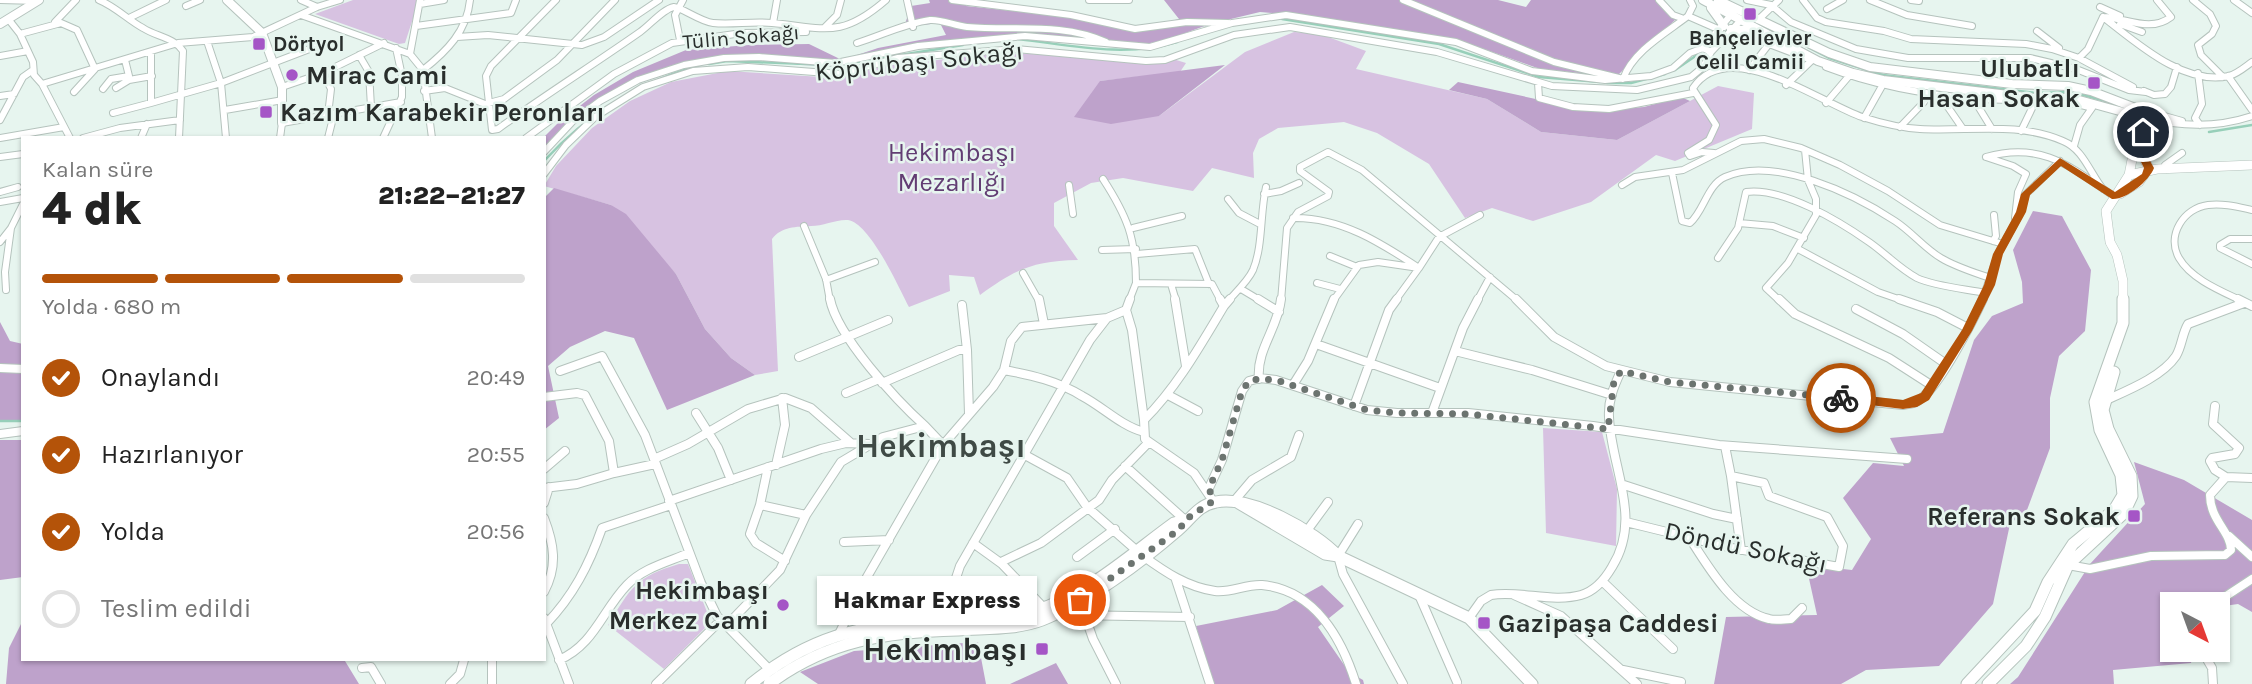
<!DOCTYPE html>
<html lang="tr">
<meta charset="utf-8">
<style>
:root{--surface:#fff;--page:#f6f6f6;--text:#222;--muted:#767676;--line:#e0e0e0;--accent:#b45309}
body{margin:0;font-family:Karla,sans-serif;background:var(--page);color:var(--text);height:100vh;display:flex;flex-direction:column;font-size:26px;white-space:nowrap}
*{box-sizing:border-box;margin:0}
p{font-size:23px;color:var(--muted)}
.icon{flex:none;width:38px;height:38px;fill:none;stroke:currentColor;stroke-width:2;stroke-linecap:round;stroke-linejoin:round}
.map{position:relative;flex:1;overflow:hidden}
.drawer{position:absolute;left:21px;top:136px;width:525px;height:525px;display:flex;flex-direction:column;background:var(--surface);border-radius:0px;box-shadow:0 2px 5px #0004}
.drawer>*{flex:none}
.needle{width:46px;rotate:139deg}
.buttons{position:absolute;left:2160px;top:592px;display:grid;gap:14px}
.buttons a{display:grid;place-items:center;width:70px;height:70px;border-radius:0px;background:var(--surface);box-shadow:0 2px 5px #0004;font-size:35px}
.pin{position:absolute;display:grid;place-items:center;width:60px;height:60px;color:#fff;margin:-30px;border:4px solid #fff;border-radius:50%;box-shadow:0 2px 7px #0007}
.courier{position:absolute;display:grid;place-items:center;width:70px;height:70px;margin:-35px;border:5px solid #b45309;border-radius:50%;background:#fff;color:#222;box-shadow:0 2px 9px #0007}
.bubble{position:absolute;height:49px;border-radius:0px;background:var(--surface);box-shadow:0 2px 5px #0004;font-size:23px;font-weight:800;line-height:49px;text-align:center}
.head em{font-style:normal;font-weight:800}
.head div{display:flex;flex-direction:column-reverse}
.head{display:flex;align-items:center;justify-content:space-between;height:119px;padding:0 21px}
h1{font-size:46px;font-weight:800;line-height:52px}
.bar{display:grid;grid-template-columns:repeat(4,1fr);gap:10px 7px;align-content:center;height:84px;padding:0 21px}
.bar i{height:9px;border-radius:5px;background:var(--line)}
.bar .on{background:var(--accent)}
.bar p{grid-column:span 4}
ol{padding:0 21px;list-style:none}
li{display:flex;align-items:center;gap:21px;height:77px}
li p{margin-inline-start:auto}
li .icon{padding:7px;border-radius:50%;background:var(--accent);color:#fff;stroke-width:4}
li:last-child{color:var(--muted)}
li i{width:38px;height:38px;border:4px solid var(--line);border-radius:50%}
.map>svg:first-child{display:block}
.green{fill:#d7c2e1}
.forest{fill:#bea2cb}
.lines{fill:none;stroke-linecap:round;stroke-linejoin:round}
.stream{stroke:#97cfb9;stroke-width:2.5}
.minor-far1-casing{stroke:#b5c3bd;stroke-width:8}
.minor-casing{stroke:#b5c3bd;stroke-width:10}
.tertiary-casing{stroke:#b5c3bd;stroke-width:10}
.secondary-casing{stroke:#b5c3bd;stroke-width:10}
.primary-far1-casing{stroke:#b5c3bd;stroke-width:10}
.primary-casing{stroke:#b5c3bd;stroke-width:13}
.minor-far1{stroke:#fff;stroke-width:6}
.minor{stroke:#fff;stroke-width:8}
.tertiary{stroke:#fff;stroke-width:8}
.secondary{stroke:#fff;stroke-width:8}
.primary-far1{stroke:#fff;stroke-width:9}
.primary{stroke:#fff;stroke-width:11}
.route{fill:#b45309}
.done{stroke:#6c7470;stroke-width:7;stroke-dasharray:0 12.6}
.poi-dot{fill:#a555c6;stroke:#e7f5ef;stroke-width:2.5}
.labels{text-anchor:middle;stroke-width:5;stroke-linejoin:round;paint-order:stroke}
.far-street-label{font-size:21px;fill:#292e2c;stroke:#e7f5ef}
.far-poi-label{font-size:21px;font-weight:bold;fill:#292e2c;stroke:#e7f5ef}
.street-label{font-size:26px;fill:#292e2c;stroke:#e7f5ef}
.poi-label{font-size:26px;font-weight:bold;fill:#292e2c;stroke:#e7f5ef;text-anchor:end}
.park-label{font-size:26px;fill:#623d73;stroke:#e7f5ef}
.near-poi-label{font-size:32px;font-weight:bold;fill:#292e2c;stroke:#e7f5ef;text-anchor:end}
.district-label{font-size:33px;font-weight:bold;fill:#3f4a45;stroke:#e7f5ef}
</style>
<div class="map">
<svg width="2252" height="684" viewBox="0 0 2252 684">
<rect width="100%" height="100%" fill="#e7f5ef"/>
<path class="green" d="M 353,0 L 419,0 L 405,43 L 399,44 L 315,14 Z
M 1294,32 L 1320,34 L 1366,51 L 1356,69 L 1487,99 L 1541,132 L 1617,140 L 1718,86 L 1754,93 L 1752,129 L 1675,161 L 1656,155 L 1591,202 L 1533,221 L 1492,208 L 1465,218 L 1429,164 L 1377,133 L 1344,122 L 1278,128 L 1259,139 L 1253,153 L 1254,178 L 1212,168 L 1193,191 L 1123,178 L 1091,183 L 1054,203 L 1054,226 L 1078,260 C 1033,261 1016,269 980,295 L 974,277 L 949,275 L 950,291 L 909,307 C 899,288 870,223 848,220 C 837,219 823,226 811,226 C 796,227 782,226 772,239 L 778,371 L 755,375 L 731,358 L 705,329 L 676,274 L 611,205 L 544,186 L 556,166 L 592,128 L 630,101 L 671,82 L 728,71 L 838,78 L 884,66 L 999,53 L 1173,59 L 1186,63 L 1180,72 L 1100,81 L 1159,116 L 1245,52 Z
M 1543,428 L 1602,432 L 1617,489 L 1616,546 L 1546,533 Z
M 679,564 L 688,564 L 711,622 L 664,669 L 608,625 C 631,588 635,577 679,564 Z"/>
<path class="forest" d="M 929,0 L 970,0 L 966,6 L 1081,18 L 1131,31 L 1179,19 L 1164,0 L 1498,0 L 1526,7 L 1531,0 L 1657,0 L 1676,19 L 1619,74 L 1607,76 L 1540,69 L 1467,43 L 1318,17 L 1260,12 L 1210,24 L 1169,39 L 1146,44 L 1029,35 L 888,50 L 835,66 L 801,65 L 739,56 L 658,72 L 616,89 L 544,148 L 543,138 L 559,122 L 594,95 L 633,72 L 686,50 L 749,45 L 809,44 L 842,60 L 878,48 L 946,35 L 940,23 L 904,27 L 911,6 L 930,3 Z
M 1225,65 L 1159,116 L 1111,124 L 1074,117 L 1100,81 Z
M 1458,82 L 1591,111 L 1644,107 L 1681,97 L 1690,101 L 1617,140 L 1541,132 L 1487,99 L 1449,90 Z
M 554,188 L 611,205 L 626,214 L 676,274 L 705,329 L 731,358 L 755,375 L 667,410 L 634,338 L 605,331 L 570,347 L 548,366 L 559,418 L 544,430 L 544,198 Z
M 2033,211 L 2062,216 L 2091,270 L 2085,331 L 2059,356 L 2050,398 L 2050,448 L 2027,510 L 2010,524 L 1993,604 L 1939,666 L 1866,670 L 1841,684 L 1714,684 L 1726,617 L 1817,615 L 1806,565 L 1852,570 L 1871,539 L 1843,498 L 1873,463 L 1904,466 L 1890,438 L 1943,433 L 1974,340 L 1992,316 L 2023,303 L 2022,282 L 2013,250 Z
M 0,322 L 10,341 L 23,344 L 23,422 L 0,422 Z
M 0,440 L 23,440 L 23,577 L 0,580 Z
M 2134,462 L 2184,480 L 2252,520 L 2252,612 L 2238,604 L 2217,607 L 2217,604 L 2172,604 L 2172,649 L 2194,649 L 2191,663 L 2113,670 L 2114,684 L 2010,684 L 2018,677 L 2090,564 L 2145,504 Z
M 1322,585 L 1344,606 L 1318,627 L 1349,672 L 1363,680 L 1364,684 L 1209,684 L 1208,669 L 1196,626 L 1277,610 Z
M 23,620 L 23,660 L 347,660 L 345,661 L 359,684 L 6,684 L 9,648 Z
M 978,642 L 986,684 L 818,684 L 800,672 L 854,651 Z
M 1056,663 L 1068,684 L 1010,684 Z"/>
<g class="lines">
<path class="stream" d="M 1282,19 L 1439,44 L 1539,77 L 1600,82
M 1749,20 L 1781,34
M 1018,39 C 1070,45 1125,58 1177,42
M 1800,43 L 1829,58 L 1883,75 L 2035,93 L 2072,92 L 2113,103
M 709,64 L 727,61 L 832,65
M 838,65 L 963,45
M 1675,70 L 1700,53
M 1607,83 L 1631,83 L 1665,74
M 2209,132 L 2252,125
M 544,161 C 587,114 635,85 696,66
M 0,421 L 23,421"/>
<g class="minor-far1-casing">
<path id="minor-far1" d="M 0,0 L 38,1
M 99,0 C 116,7 128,20 143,28 C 157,37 173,37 183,51 L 179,138
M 301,0 L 317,7
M 556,0 L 491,66 L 486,76 L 492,130 L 498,129 C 545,95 593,65 640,32 C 650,25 663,9 674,7 C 679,6 701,22 713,23 C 732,25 752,21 772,23 C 825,28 841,39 886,0
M 907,0 L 913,27
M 952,0 L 1071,15 L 1135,29 L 1187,22 L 1228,23
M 1089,0 L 1129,0
M 1403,0 L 1554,62 L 1623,79 C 1633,51 1666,33 1688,16 L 1720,30
M 1659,0 L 1673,15 L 1684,19
M 1747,0 L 1771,5 L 1791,22 L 1856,49 L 1908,58 L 2030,58 L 2076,69 L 2129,90 L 2146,92
M 1803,0 L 1817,18 L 1826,22 L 1884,31 L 1911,39 L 2026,44 L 2052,49 L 2079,58 L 2133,87
M 1870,0 L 1907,15 L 1972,26
M 1911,0 L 1919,1
M 2193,0 L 2210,14 L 2216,26 L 2212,34 L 2198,45 L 2201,55 L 2223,77
M 2234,0 L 2252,13
M 420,4 L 444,0
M 186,6 L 200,0
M 2100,7 L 2120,16
M 1827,9 L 1843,0
M 301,15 L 410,54 L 423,70 L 432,138
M 1688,16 L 1693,6 L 1690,0
M 131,17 L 166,0
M 2103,17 C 2136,42 2183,86 2229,76 C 2237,74 2245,67 2252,62
M 9,20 L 20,34 L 33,62 L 34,75 L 42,84 L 70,138
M 1758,20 L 1779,0
M 55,22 L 76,0
M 773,23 L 777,0
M 2120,24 L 2142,32
M 416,26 L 511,13 L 516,0
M 824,28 L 837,15 L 841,0
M 2037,31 L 2059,48
M 1738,33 L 1769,44
M 20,34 L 61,23 L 77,30 L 95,69 L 74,92
M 457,37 L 488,35 L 582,45 L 604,37 L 659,0
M 680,40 L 675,15 L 683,0
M 857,43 C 880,36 906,23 930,20 C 941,19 955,26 967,27 C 1013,31 1062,22 1106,42
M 1703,48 L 1730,16
M 151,52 L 151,103 L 221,83 L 207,41
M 410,54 L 420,0
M 359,55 L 369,72 L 371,107
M 0,56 L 28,51
M 2079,58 L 2088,49 L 2103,17 C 2127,18 2150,33 2171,17 L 2157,0
M 1826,67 C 1876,86 1926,95 1979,99 C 2017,101 2056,97 2092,108 L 2080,125 L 2074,146
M 423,70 C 447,51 467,31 470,0
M 1749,70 L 1769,44 L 1806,58
M 323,73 L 331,89 L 328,115
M 2198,73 L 2202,104 L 2195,118 L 2200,125
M 129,76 L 129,80 L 152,76
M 2228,76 L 2252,110
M 1538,83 L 1539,98 L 1573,107 L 1609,109 L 1693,93
M 42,84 L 178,43 L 253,37 L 317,7 L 340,0
M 1786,85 L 1811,61
M 282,87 L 323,73 L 384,43
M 116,88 L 129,80
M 1693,88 C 1728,35 1819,102 1862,117 C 1881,123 1900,128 1920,129 C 1967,132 2017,121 2063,141 C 2083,149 2090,173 2103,189
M 103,89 L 111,79 L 129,76 L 125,60
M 1693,89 L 1716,125 L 1709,140 L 1688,153 L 1690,156 L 1702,152 L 1714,153
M 424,91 L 445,88 L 485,104 L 504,99 L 557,60 L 615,0
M 2144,91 L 2154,95 L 2165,94 L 2171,87 L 2177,67
M 0,96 L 14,94
M 1941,97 L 1963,129
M 1973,98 L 1992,129
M 1826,103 L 1849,76
M 225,110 L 283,100
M 2143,110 L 2182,121
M 113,113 L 151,103
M 1864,118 L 1882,86
M 2146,118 C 2182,127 2216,128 2252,116
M 0,120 L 23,77 L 33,70
M 1900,127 L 1924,102 L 1923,95
M 2021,131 L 2035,102
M 0,138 L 64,127
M 83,138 L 120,128 L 180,120
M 141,138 L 147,124
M 226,138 L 221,83 L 320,45
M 280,138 L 282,123 L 401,102
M 328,138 L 334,114
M 383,138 L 402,97 L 402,76 L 396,48
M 526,138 L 614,74 L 672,43 L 742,33 L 806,32
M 544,152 L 573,121 L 600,101 L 638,80 L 684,65 L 724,58 L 759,57 L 836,63 L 918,46 L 1025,36 L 1150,47 L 1232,23 L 1286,15 L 1456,42 L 1532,71 L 1605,80 L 1651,76 L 1673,68 L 1690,53 L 1703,48 L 1711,52
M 0,157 L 23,154
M 1986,157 C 2042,141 2071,167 2115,197
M 1986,157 L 2013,166 L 2026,174 L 2018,192 L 2015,218
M 2167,169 L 2165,165 L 2182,153
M 1672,173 L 1682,221 L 1690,223 C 1704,211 1707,185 1725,177 C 1774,155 1854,194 1895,221 C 1912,232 1924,248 1941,258 C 1956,267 1973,272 1990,278
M 544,174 L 566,145 L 595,117 L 643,87 L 693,71 L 748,67 L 840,74 L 898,58 L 1016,49 L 1146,61 L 1165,60 L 1234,35 L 1290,27 L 1437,52 L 1552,86 L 1637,90 L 1691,77 L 1703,67 L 1711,52 L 1740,21
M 1103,179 C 1127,216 1136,238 1136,283
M 1069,185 L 1073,214
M 1622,185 L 1635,177 L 1683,170 L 1741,141 L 1764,139 L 1801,148 L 1840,165 L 1888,191 L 1940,225 L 2003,244
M 0,192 L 18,187
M 1264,194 L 1281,191 L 1299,183
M 1228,199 L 1239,213 L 1260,224
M 0,202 L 23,198
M 1293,218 C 1341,217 1381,243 1419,268 L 1395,301
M 1739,223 L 1773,226 L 1804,238
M 804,226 L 826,279 L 830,301
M 1133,228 L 1182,216
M 2252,239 L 2230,239 L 2220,245 L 2220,248 L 2252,264
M 1993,241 L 1996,236 L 1994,215
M 0,242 L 11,228 L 23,204
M 1798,249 L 1878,292 L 1904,301
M 1102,250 L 1136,249
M 1137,254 L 1195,249 L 1209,284
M 1330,256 L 1357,267
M 1718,258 L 1738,228 L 1746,192 C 1783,187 1839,221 1869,242 C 1885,253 1900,269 1917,278 C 1934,286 1965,289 1985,293
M 1023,273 L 1039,301
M 826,280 L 875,262
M 1317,283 L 1340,289
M 1171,284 L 1176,301
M 1241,289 L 1261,301
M 6,290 L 5,272 L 11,228
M 1129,301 L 1136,283 L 1212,284 L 1221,301
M 1228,301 C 1236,292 1248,281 1253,270 C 1263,246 1260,214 1266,187
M 1281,301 L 1287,228 L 1298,212 L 1328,196 L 1329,192 L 1300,171 L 1300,167 L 1328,152 L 1362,170 L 1518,301
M 1333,301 L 1359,265 L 1378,262 L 1419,268 L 1439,237 L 1480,215
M 1477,301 L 1490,277
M 1780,301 L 1766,288 L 1788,263 L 1816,215 L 1816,199 L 1808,180 L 1805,150
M 1982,301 L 1998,254 L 2021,212 L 2026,194 L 2060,161
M 2242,301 C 2221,291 2191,279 2179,258 C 2166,235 2184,208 2208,205 C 2223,203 2238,207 2252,210"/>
</g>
<g class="minor-casing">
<path id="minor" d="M 830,299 C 837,336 897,401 925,426
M 1039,299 L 1044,324
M 1175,299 L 1186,366
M 1258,299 L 1279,312
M 1516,299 L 1554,337 L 1606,366 L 1670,382 L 1903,405 C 1911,404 1917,403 1923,397 C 1941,382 1972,323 1983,299
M 1779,299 L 1795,314 L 1889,358 L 1931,385
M 1899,299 L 1937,312 L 1968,328
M 2238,299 L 2252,306
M 962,305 L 967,350 L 969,414
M 1224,306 L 1230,299
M 1856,309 L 1903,334 L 1946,364
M 1126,310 L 1132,330 L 1144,420
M 1316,344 L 1440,388
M 1455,351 L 1532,370 L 1612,395
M 799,357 L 888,320
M 0,368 L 23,369
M 1004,370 L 1011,341 L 1022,327 L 1107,318
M 560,371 L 602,356 L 645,435 L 701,583 L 717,616 L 768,668
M 1259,379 C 1256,350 1278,328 1281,299
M 882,383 L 959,350 L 967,350
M 1293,385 L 1308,361 L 1334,299
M 846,393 L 879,379
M 1168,395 L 1198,411
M 544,397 L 577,393 L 585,395 L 609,441 L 614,473 L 577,484 L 544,488
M 2104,401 C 2126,391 2162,377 2176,356 C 2182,346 2182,334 2188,324 L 2244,303
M 1354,406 L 1389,310 L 1397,299
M 2215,406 L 2213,424 L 2239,448 L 2235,454 L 2212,458 L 2210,461 L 2215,470 L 2226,477
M 696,413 L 718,448 L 731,480
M 1432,413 L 1463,328 L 1478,299
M 0,434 L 23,431
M 943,445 L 993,387 L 1004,370 C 1031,375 1058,381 1082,396 C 1103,407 1121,426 1144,432
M 1025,455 L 1067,478 L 1087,507 L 1136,550
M 654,459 L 688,444 L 748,409 L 785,398 L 811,408 L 851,443
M 776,465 L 785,425 L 782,398
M 1125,466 L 1185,520
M 768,467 L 760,505 L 806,515
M 544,469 L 565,451
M 614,473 L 655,464
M 1731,476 L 1741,550
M 1624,485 L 1713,514 L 1737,519
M 1209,488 L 1222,460 L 1242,391 L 1249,381 L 1260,378 L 1276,380 L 1367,410 L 1397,413 L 1468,413 L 1593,426 L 1719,445 L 1907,459
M 1235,500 L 1252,480 L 1291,457 L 1299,435
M 669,501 L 821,449 L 846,443 L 869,444
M 1213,501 L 1194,473 L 1145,439 L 1144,420 C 1177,387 1200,346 1224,306 L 1220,299
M 544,503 L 549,487
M 760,505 L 750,534 L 756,543 L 785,561
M 544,518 C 554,544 558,566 544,592
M 1626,522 L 1732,548 L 1839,567 L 1843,546 L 1827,517 L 1769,496 L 1764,483 L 1731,476 L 1725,446
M 1358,524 L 1338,556 L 1343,574 L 1403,684
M 1306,532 L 1328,502
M 2229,536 L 2252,557
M 1689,537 C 1707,565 1733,611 1769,619 C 1776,621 1784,619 1791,619 L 1802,608
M 844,542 L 889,540
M 973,543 L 1002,564 L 1044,608
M 1143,556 C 1165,572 1187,587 1215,591 C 1231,593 1246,584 1262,585 C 1315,590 1342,639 1356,684
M 1077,557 L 1115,529
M 1001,562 L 1041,543 L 1099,500 L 1112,480 L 1149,442
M 2068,565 L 2090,569 L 2151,556 L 2225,555 L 2231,550 C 2231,532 2210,520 2210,495 L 2226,477 L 2252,478
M 1176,580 L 1210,684
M 1602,581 L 1673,649
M 1419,595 L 1457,682
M 1514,595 L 1561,616 L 1637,684
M 2214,604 L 2252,579
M 1066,609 L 1071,615 L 1190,617
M 1085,616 L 1093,639 L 1116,684
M 544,618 L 569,684
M 1469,618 L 1481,601 L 1491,595 C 1520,590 1552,603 1581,595 C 1595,591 1605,579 1612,567 C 1643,518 1611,468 1609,417 C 1608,400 1614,386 1621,371
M 947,619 L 951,593 L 960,566 L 1090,340 L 1107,318 L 1126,310 L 1130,299
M 546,624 C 573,596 589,565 602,528 L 671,505
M 726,626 L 780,570 L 806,515 L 841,462 L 883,437 L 925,426 L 943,445 L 867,577 L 839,634
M 2201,649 L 2212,668 L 2213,684
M 492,660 L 492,684
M 559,660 C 594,645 602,611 627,585 C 643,568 668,562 689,553
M 362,668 L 371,667 L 381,684
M 1623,670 L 1681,682
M 450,684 L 460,674 L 464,660
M 656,684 L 721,620"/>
</g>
<g class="tertiary-casing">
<path id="tertiary" d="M 227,0 L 262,33 L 282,87 L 282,123
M 0,24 L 39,0"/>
</g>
<g class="secondary-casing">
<path id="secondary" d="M 1703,0 L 1818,61 L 1853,73 L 1883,80 L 2034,98 L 2072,98 L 2134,115
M 1718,0 L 1829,53 L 1870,67 L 2012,84 L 2068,86 L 2091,91 L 2138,109
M 1711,8 L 1724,26
M 1731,29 L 1755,31"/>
</g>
<g class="primary-far1-casing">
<path id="primary-far1" d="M 2135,109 L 2149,116 L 2136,116 L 2132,112 Z
M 2129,175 L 2157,169 L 2252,165
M 2120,194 L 2139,182 L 2149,168 L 2140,152 L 2141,139
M 2123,301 L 2123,281 L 2117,255 L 2110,242 L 2106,211 L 2129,175 L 2139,124 L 2136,116"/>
</g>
<g class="primary-casing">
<path id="primary" d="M 1237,502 L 1325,554 L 1338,556 L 1469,618 L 1532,684
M 751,684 C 817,630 872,624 955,619 C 982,617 1008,618 1034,611 C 1086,596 1131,554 1174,523 L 1185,520
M 769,684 C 828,640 886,632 958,630 C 987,628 1015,630 1042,620 C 1088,602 1141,562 1178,530 C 1191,519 1198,505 1216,502 C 1250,495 1315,531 1338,556
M 1967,684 L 2035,611 L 2048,582 L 2073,544 L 2114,510 L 2123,495 L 2121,475 L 2100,430 L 2095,402 L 2123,323 L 2123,299
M 1988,684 L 2026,646 L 2045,617 L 2068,565 L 2124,513 L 2132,496 L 2131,476 L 2108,429 L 2103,410 L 2114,372"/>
</g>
<use href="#minor-far1" class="minor-far1"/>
<use href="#minor" class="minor"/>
<use href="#tertiary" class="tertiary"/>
<use href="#secondary" class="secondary"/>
<use href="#primary-far1" class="primary-far1"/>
<use href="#primary" class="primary"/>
</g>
<path class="route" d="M 2140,130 L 2148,132 L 2145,152 L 2154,168 C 2149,181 2126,200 2112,199 L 2061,166 L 2030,195 L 2026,212 L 2003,254 L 1995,285 L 1972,331 L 1929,400 L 1917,407 L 1903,409 L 1837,401 L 1837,394 L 1841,393 L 1903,400 L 1921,393 L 1962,330 L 1984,285 L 1993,254 L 2016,212 L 2021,194 L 2060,158 L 2115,192 L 2142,174 L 2144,168 L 2136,152 Z"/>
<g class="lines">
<path class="done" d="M 1080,600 L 1180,529 L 1185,520 L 1213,501 L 1209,488 L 1222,460 L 1242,391 L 1249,381 L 1259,379 L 1276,380 L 1367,410 L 1397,413 L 1468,414 L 1608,429 L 1614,381 L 1621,371 L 1670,382 L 1841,398"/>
</g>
<g class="poi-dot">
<rect x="1743" y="7" width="14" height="14" rx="3.5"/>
<rect x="252" y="37" width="14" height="14" rx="3.5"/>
<circle cx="292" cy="75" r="7"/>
<rect x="2087" y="76" width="14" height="14" rx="3.5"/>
<rect x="259" y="105" width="14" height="14" rx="3.5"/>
<rect x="2127" y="509" width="14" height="14" rx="3.5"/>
<circle cx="783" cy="605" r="7"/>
<rect x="1477" y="616" width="14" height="14" rx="3.5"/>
<rect x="1035" y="642" width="14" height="14" rx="3.5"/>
</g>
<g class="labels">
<g class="far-street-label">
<text transform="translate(741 37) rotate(-5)" y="7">Tülin Sokağı</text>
</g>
<g class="far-poi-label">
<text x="1750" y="45">Bahçelievler<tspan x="1750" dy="24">Celil Camii</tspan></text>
<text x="273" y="51" text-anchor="start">Dörtyol</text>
</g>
<g class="street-label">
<text transform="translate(919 61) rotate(-6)" y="9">Köprübaşı Sokağı</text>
<text transform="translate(1746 547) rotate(12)" y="9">Döndü Sokağı</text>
</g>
<g class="poi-label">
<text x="2080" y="77">Ulubatlı<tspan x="2080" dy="30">Hasan Sokak</tspan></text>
<text x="306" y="84" text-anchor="start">Mirac Cami</text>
<text x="280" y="121" text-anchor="start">Kazım Karabekir Peronları</text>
<text x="2120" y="525">Referans Sokak</text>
<text x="769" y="599">Hekimbaşı<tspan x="769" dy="30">Merkez Cami</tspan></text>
<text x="1498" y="632" text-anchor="start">Gazipaşa Caddesi</text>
</g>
<g class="park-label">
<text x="952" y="161">Hekimbaşı<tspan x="952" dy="30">Mezarlığı</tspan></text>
</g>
<g class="near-poi-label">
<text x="1028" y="660">Hekimbaşı</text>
</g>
<g class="district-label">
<text x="941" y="457">Hekimbaşı</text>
</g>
</g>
</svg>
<div class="buttons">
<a><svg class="needle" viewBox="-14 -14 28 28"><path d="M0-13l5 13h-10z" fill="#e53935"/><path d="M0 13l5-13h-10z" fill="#767676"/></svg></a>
</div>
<div class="pin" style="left:1080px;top:600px;background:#ea580c"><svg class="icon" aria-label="bag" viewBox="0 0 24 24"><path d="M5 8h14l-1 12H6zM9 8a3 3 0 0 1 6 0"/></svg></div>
<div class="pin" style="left:2143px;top:132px;background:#1f2937"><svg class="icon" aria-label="home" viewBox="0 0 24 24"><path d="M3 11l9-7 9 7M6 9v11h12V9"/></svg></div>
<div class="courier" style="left:1841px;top:398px"><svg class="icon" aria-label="bike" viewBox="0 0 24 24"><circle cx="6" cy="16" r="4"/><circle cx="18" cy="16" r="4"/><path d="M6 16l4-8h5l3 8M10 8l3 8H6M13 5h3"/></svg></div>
<div class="bubble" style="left:817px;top:576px;width:220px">Hakmar Express</div>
<section class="drawer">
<div class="head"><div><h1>4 dk</h1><p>Kalan süre</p></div><em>21:22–21:27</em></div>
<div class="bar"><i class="on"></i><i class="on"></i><i class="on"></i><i></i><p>Yolda · 680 m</p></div>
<ol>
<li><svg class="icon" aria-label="check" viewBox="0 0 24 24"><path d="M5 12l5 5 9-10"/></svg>Onaylandı<p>20:49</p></li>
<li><svg class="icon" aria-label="check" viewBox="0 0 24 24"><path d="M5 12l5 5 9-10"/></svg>Hazırlanıyor<p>20:55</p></li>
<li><svg class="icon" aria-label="check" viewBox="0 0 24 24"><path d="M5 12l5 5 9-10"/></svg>Yolda<p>20:56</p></li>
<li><i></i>Teslim edildi</li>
</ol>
</section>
</div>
